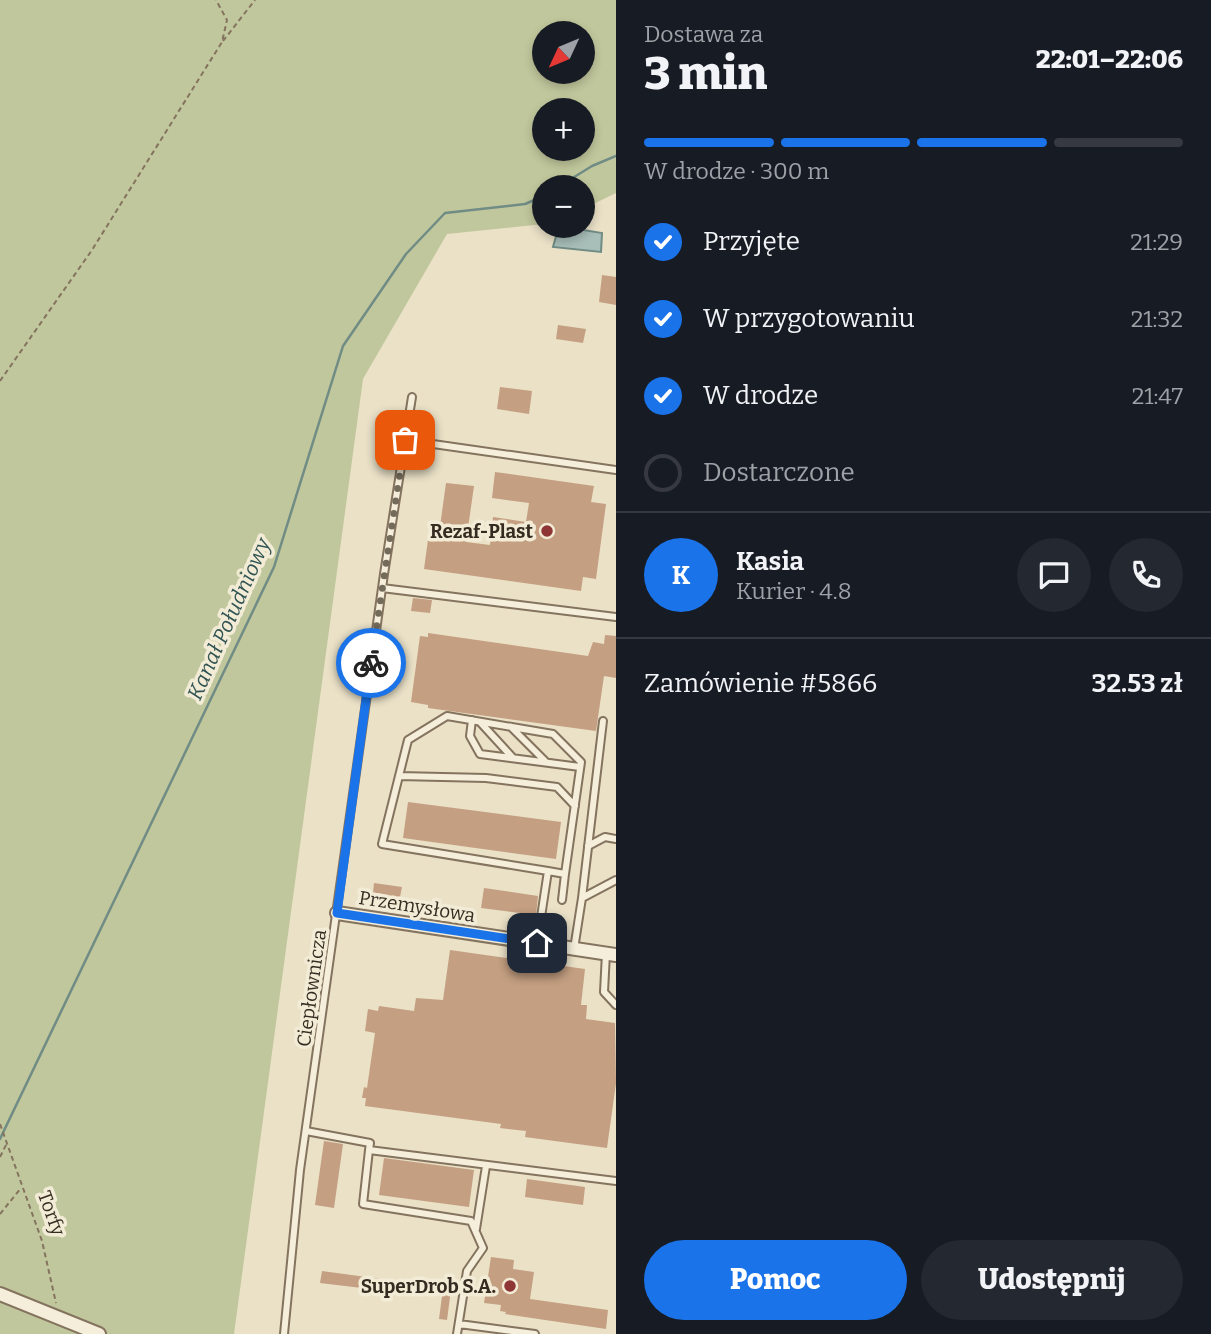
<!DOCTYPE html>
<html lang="pl">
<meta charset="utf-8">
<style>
:root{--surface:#171b24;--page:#242831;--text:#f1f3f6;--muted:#9ea1a6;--line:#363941;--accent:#1a73e8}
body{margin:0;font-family:Bitter,serif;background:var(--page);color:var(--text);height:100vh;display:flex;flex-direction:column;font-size:26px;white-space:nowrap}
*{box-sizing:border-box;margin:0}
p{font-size:23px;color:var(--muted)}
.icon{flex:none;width:38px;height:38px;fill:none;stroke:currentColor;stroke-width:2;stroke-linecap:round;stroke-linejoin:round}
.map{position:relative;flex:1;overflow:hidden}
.side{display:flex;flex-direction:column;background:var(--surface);width:595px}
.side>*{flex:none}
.needle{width:46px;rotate:226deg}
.fabs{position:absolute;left:532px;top:21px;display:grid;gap:14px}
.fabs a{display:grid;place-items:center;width:63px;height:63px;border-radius:50%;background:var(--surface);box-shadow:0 4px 10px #0003;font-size:35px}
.pin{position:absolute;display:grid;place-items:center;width:60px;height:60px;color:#fff;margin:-30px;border-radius:14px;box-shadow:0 4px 10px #0006}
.courier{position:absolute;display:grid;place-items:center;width:70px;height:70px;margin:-35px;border:5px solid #1a73e8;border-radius:50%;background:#fff;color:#222;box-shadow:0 2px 9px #0007}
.overview em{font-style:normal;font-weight:800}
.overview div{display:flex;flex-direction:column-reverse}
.overview{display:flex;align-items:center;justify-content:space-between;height:119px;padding:0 28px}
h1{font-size:46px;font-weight:800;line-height:52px}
.bar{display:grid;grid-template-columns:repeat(4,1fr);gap:10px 7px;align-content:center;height:84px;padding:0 28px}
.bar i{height:9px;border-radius:5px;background:var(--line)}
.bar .active{background:var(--accent)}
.bar p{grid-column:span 4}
.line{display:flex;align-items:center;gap:18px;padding:0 28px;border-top:2px solid var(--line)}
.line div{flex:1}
.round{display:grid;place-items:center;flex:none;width:74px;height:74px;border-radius:37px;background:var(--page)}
ol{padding:0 28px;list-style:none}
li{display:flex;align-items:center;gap:21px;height:77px}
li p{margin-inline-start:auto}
li .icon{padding:7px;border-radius:50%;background:var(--accent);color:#fff;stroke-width:4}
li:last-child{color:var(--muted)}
li i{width:38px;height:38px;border:4px solid var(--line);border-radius:50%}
.action{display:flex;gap:14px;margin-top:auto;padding:14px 28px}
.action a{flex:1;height:80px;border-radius:42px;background:var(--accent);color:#fff;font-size:28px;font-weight:800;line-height:80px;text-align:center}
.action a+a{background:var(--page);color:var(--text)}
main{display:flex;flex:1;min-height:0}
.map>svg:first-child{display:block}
.green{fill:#c1c79c;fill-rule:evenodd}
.water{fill:#a8beb8;stroke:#708c85;stroke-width:2}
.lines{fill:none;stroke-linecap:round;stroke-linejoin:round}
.stream{stroke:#708c85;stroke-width:2.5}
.building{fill:#c49f81}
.lane-casing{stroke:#84735e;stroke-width:10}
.street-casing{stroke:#84735e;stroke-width:16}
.path{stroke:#84735e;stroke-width:2;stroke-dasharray:5 3.5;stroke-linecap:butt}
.lane{stroke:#f5eeda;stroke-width:6}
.street{stroke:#f5eeda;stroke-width:12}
.done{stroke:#756b5b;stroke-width:7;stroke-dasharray:0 12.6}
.route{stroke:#1a73e8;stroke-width:9}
.poi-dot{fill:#8d3635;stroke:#f2ebd6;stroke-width:2.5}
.labels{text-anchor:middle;stroke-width:7;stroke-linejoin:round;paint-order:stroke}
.poi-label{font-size:19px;font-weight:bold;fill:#362b21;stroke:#f2ebd6;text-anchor:end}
.street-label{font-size:19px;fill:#362b21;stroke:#f2ebd6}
.water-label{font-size:21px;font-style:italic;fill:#315453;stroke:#f2ebd6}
</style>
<main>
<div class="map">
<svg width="616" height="1334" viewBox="0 0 616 1334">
<rect width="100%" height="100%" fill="#eae1c7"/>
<path class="green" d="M 0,0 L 616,0 L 616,193 L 583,209 L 583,187 L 544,187 L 544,224 L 447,234 L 363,379 L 234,1334 L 0,1334 ZM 544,33 L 583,33 L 583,72 L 544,72 ZM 544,110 L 583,110 L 583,149 L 544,149 Z"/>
<path class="water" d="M 559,226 L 602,233 L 601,252 L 553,247 Z"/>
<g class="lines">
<path class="stream" d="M 558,187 L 592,166 L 616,156
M 0,1139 L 274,567 L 343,346 L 406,254 L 445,213 L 525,204 L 544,196"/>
</g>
<path class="building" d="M 602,275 L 616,277 L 616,305 L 599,302 Z
M 558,325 L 586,329 L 583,343 L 556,339 Z
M 500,387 L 532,391 L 529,414 L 497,409 Z
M 495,472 L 594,486 L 591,502 L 606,504 L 596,579 L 583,577 L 581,591 L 424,569 L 428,540 L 438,541 L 446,483 L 474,486 L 466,542 L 490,545 L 493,517 L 526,522 L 529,503 L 492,498 Z
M 413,598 L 432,600 L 430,613 L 411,611 Z
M 428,633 L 588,656 L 593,642 L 604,644 L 605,635 L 616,636 L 616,678 L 604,676 L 596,731 L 428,708 L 428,705 L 411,702 L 420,636 L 428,637 Z
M 408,802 L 561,822 L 556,859 L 403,838 Z
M 374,883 L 402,887 L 400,897 L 373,893 Z
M 484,888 L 538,896 L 536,915 L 481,908 Z
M 450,950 L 585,969 L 581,1005 L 587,1005 L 586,1019 L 615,1023 L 616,1083 L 607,1148 L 525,1137 L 526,1131 L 500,1128 L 501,1124 L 365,1106 L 366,1098 L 362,1098 L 364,1087 L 367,1088 L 375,1033 L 365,1031 L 368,1009 L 378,1011 L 379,1006 L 414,1011 L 416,998 L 443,1000 Z
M 324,1141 L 343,1144 L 334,1208 L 315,1205 Z
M 384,1158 L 474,1170 L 469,1207 L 379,1195 Z
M 527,1179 L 585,1187 L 583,1205 L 525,1197 Z
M 491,1257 L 514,1260 L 513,1269 L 534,1272 L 530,1299 L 608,1310 L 606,1329 L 505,1314 L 506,1312 L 500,1311 L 501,1305 L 484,1303 Z
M 322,1271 L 388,1280 L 387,1291 L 320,1283 Z
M 444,1281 L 452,1282 L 447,1320 L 439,1319 Z"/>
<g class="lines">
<g class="lane-casing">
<path id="lane" d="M 405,440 L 616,470
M 382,588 L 616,617
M 472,720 L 470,736 L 480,754 L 580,767
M 480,722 L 513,758
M 511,727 L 545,761
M 399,776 L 486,778 L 557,787 L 575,806
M 588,846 L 605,837 L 616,839
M 548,871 L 382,844 L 408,740 L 447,716 L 553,734 L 581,762 L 565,874
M 582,898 L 603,721
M 537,943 L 548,871 L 565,874 L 562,900
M 574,949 L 582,898 L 616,880
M 606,953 L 604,992 L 616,1005
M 306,1131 L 370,1143 L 369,1150
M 476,1229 L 486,1166
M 459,1324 L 535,1334
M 284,1334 L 300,1170 L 384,574 L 412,397
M 457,1334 L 467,1271 L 483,1248 L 471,1221 L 363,1204 L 369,1150 L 616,1181"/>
</g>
<g class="street-casing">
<path id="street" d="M 337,913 L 616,955
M 0,1294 L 99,1334"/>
</g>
<path class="path" d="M 223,41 L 255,0
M 0,381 L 92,250 L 222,42 L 227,20 L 216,0
M 0,1124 L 42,1241 L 56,1303
M 0,1157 L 7,1143
M 0,1214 L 21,1188"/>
<use href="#lane" class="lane"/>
<use href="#street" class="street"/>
</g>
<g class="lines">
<path class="done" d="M 371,663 L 405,440"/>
<path class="route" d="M 371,663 L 337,913 L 537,943"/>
</g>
<g class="poi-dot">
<circle cx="547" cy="531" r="7"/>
<circle cx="510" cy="1286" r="7"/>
</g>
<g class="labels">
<g class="poi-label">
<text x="533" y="538">Rezaf-Plast</text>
<text x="496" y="1293">SuperDrob S.A.</text>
</g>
<g class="street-label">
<text transform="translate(417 906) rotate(9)" y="7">Przemysłowa</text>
<text transform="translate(311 988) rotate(-82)" y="7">Ciepłownicza</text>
<text transform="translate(52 1213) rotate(70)" y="7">Torfy</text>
</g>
<g class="water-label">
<text transform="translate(229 619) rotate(-66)" y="7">Kanał Południowy</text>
</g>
</g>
</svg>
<div class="fabs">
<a><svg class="needle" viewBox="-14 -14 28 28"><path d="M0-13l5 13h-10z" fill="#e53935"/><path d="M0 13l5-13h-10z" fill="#9ea1a6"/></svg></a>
<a>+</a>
<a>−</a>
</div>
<div class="pin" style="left:405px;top:440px;background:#ea580c"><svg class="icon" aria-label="bag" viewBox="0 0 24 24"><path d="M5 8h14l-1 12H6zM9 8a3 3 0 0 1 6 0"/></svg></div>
<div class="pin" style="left:537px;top:943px;background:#1f2937"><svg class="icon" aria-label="home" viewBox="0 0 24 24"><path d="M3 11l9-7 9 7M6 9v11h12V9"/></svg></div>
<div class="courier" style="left:371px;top:663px"><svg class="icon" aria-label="bike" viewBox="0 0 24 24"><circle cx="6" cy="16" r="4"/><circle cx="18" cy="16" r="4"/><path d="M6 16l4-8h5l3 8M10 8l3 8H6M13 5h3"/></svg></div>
</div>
<section class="side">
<div class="overview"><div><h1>3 min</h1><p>Dostawa za</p></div><em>22:01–22:06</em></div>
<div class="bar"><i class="active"></i><i class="active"></i><i class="active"></i><i></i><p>W drodze · 300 m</p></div>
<ol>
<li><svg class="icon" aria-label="check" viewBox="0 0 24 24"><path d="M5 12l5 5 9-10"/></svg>Przyjęte<p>21:29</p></li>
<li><svg class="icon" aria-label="check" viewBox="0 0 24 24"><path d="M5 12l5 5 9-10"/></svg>W przygotowaniu<p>21:32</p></li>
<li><svg class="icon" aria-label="check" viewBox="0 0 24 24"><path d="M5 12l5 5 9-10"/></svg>W drodze<p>21:47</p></li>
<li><i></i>Dostarczone</li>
</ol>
<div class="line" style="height:126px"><b class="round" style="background:var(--accent);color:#fff">K</b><div><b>Kasia</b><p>Kurier · 4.8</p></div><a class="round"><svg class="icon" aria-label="chat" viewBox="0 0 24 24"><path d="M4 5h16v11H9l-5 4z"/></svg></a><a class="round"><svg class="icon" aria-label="phone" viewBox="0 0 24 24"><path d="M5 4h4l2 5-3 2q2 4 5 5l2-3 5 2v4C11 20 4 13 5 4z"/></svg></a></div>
<div class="line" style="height:91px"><div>Zamówienie #5866</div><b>32.53 zł</b></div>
<div class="action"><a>Pomoc</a><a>Udostępnij</a></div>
</section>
</main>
